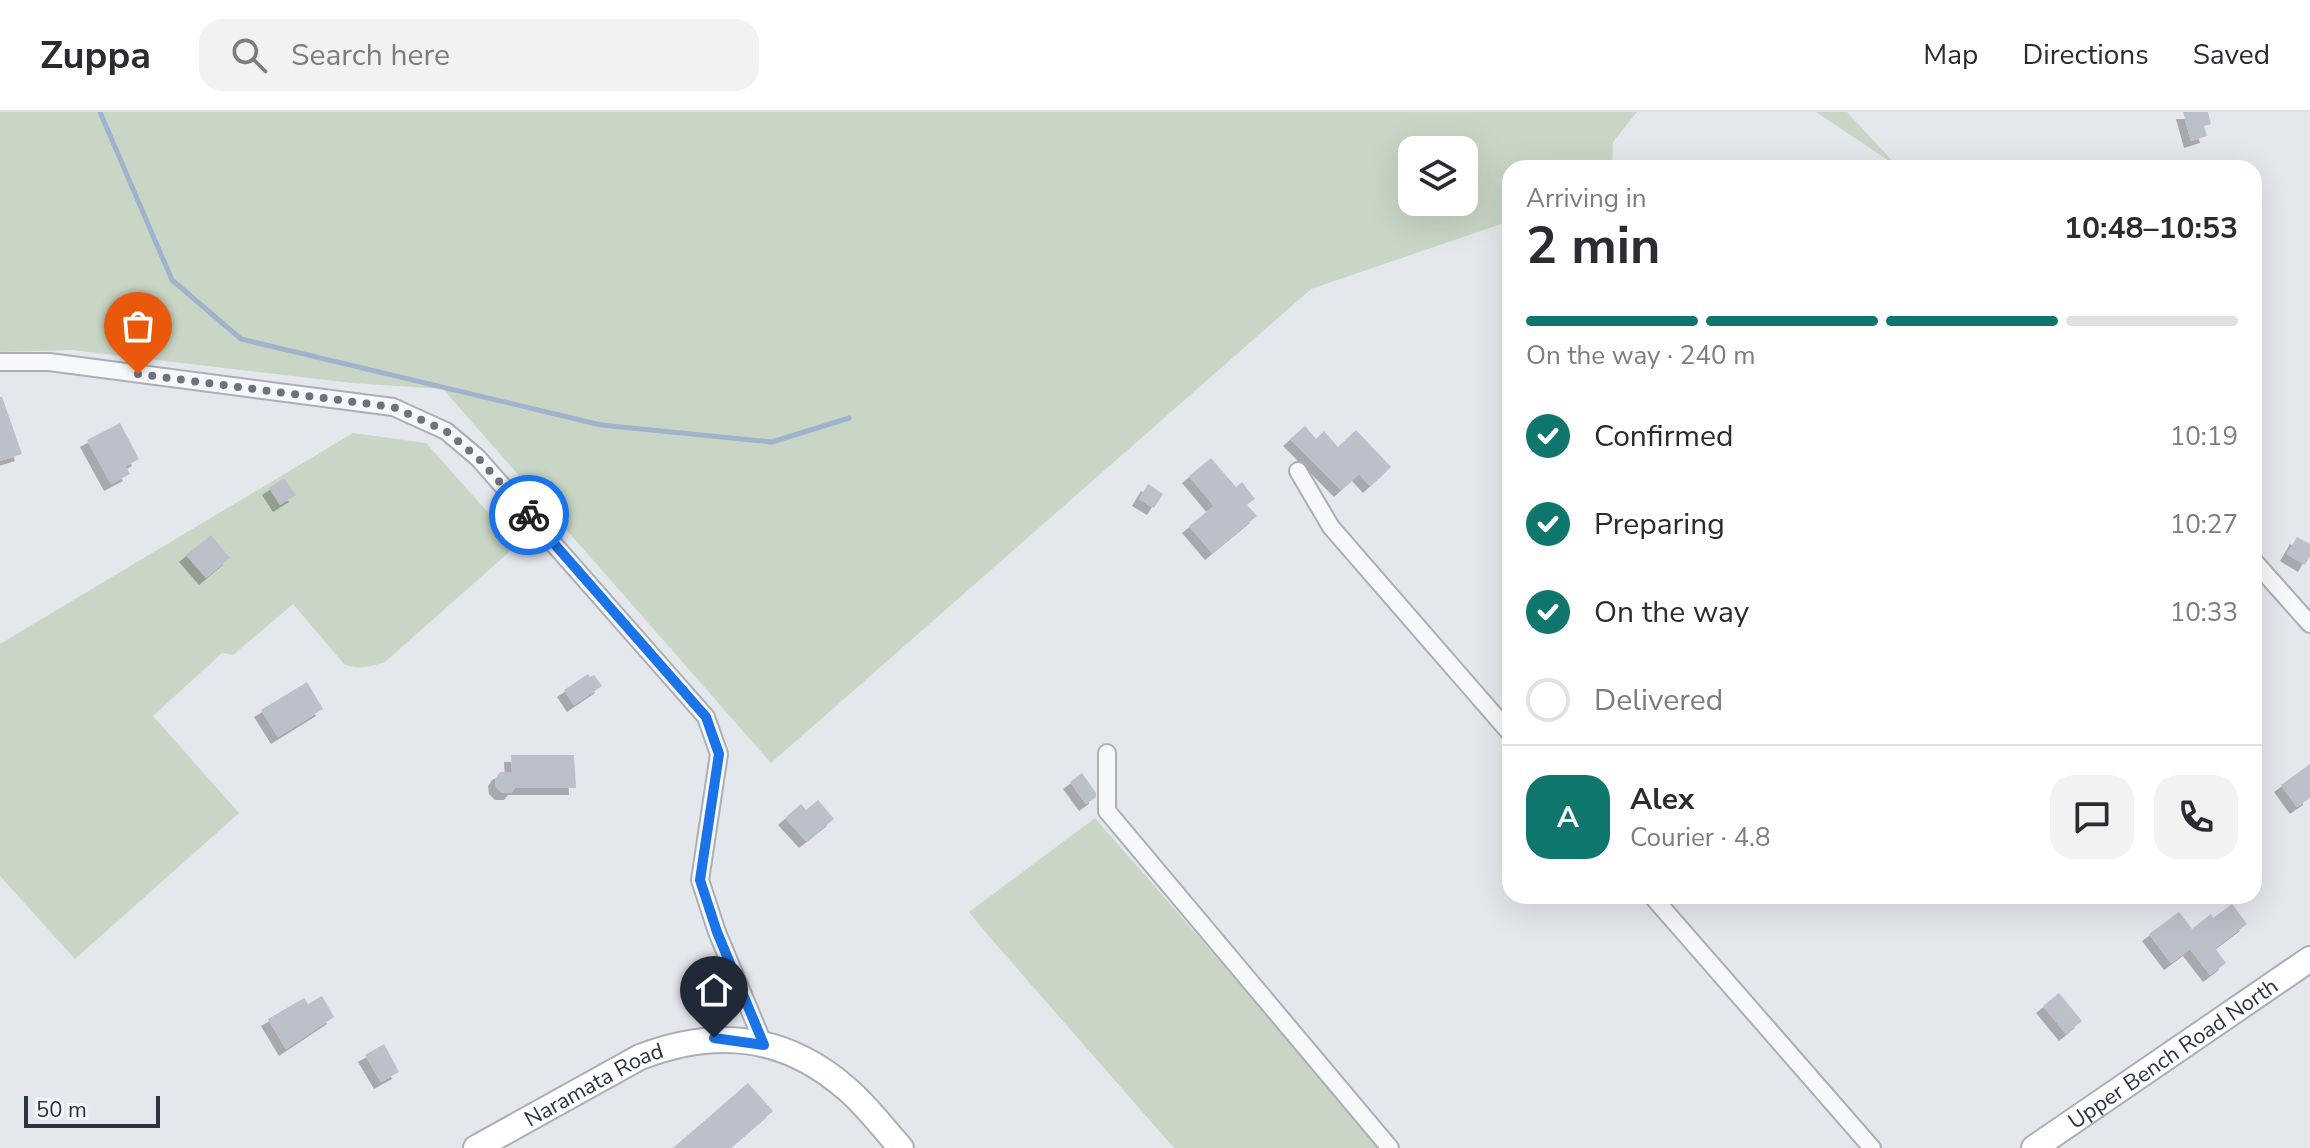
<!DOCTYPE html>
<meta charset="utf-8">
<style>
:root{--surface:#fff;--page:#f2f2f3;--text:#2b2b33;--muted:#7c7c81;--line:#e1e1e2;--accent:#0f766e}
body{margin:0;font-family:"Nunito Sans",sans-serif;background:var(--page);color:var(--text);height:100vh;display:flex;flex-direction:column;font-size:30px;white-space:nowrap}
*{box-sizing:border-box;margin:0}
p{font-size:26px;color:var(--muted)}
.icon{flex:none;width:44px;height:44px;fill:none;stroke:currentColor;stroke-width:2;stroke-linecap:round;stroke-linejoin:round}
.map{position:relative;flex:1;overflow:hidden}
.drawer{position:absolute;left:1502px;top:48px;width:760px;height:744px;display:flex;flex-direction:column;background:var(--surface);border-radius:24px;box-shadow:0 8px 32px #0002}
.drawer>*{flex:none}
.controls{position:absolute;left:1398px;top:24px;display:grid;gap:16px}
.controls a{display:grid;place-items:center;width:80px;height:80px;border-radius:16px;background:var(--surface);box-shadow:0 8px 32px #0002;font-size:40px}
.scale{position:absolute;left:24px;bottom:20px;width:136px;box-sizing:border-box;padding-left:8px;border:4px solid #2b3445;border-top:0;font-size:22px;line-height:28px;white-space:nowrap;color:#2b3445;-webkit-text-stroke:6px #f4f6f9;paint-order:stroke}
.pin{position:absolute;display:grid;place-items:center;width:68px;height:68px;color:#fff;margin:-82px -34px;border-radius:50% 50% 50% 0;rotate:-45deg;box-shadow:0 0 8px #0007}
.pin .icon{rotate:45deg}
.courier{position:absolute;display:grid;place-items:center;width:80px;height:80px;margin:-40px;border:6px solid #1a73e8;border-radius:50%;background:#fff;color:#222;box-shadow:0 2px 10px #0007}
.head em{font-style:normal;font-weight:700}
.head div{display:flex;flex-direction:column-reverse}
.head{display:flex;align-items:center;justify-content:space-between;height:136px;padding:0 24px}
h1{font-size:52px;font-weight:700;line-height:60px}
.bar{display:grid;grid-template-columns:repeat(4,1fr);gap:12px 8px;align-content:center;height:96px;padding:0 24px}
.bar i{height:10px;border-radius:6px;background:var(--line)}
.bar .current{background:var(--accent)}
.bar p{grid-column:span 4}
.line{display:flex;align-items:center;gap:20px;padding:0 24px;border-top:2px solid var(--line)}
.line div{flex:1}
.round{display:grid;place-items:center;flex:none;width:84px;height:84px;border-radius:24px;background:var(--page)}
ol{padding:0 24px;list-style:none}
li{display:flex;align-items:center;gap:24px;height:88px}
li p{margin-inline-start:auto}
li .icon{padding:8px;border-radius:50%;background:var(--accent);color:#fff;stroke-width:4}
li:last-child{color:var(--muted)}
li i{width:44px;height:44px;border:4px solid var(--line);border-radius:50%}
header{display:flex;align-items:center;gap:48px;box-sizing:border-box;height:112px;padding:0 40px;background:var(--surface);border-bottom:2px solid var(--line)}
header strong{font-size:38px}
nav{display:flex;gap:44px;margin-inline-start:auto;font-size:28px}
.search{width:560px;height:72px;background:var(--page);display:flex;align-items:center;gap:20px;box-sizing:border-box;padding:0 28px;border-radius:24px;color:var(--muted);font-size:30px}
.map>svg:first-child{display:block}
.green{fill:#c9d6c5;fill-rule:evenodd}
.lines{fill:none;stroke-linecap:round;stroke-linejoin:round}
.stream{stroke:#9fb4cc;stroke-width:5}
.building{fill:#bbc0ca;filter:url(#shadow)}
.minor-casing{stroke:#a9aeb7;stroke-width:20}
.secondary-casing{stroke:#a9aeb7;stroke-width:28}
.minor{stroke:#f7f8fa;stroke-width:16}
.secondary{stroke:#fff;stroke-width:24}
.done{stroke:#6c737f;stroke-width:8;stroke-dasharray:0 14.4}
.route{stroke:#1a73e8;stroke-width:10}
.labels{text-anchor:middle;stroke-width:8;stroke-linejoin:round;paint-order:stroke}
.street-label{font-size:22px;fill:#2b3445;stroke:#f4f6f9}
</style>
<header>
<strong>Zuppa</strong>
<div class="search"><svg class="icon" aria-label="search" viewBox="0 0 24 24"><circle cx="10" cy="10" r="6"/><path d="M15 15l6 6"/></svg>Search here</div>
<nav><a>Map</a><a>Directions</a><a>Saved</a></nav>
</header>
<div class="map">
<svg width="2310" height="1036" viewBox="0 0 2310 1036">
<defs>
<filter id="shadow"><feDropShadow dx="-7" dy="7" stdDeviation="0" flood-color="#0004"/></filter>
</defs>
<rect width="100%" height="100%" fill="#e4e7ec"/>
<path class="green" d="M 0,0 L 1637,0 L 1613,30 L 1612,56 L 1510,56 L 1510,109 L 1311,177 L 771,651 L 443,277 L 352,271 L 72,238 L 0,240 ZM 1412,38 L 1464,38 L 1464,90 L 1412,90 Z
M 1816,0 L 1847,0 L 1898,55 Z
M 353,321 L 426,331 L 517,433 L 385,550 C 370,555 359,558 344,552 L 293,492 L 233,543 L 222,541 L 153,604 L 239,701 L 75,847 L 0,764 L 0,532 Z
M 1095,706 L 1383,1036 L 1174,1036 L 986,821 L 969,800 Z"/>
<g class="lines">
<path class="stream" d="M 100,0 L 172,168 L 241,227 L 601,313 L 772,330 L 849,306"/>
</g>
<path class="building" d="M 2183,0 L 2208,0 L 2211,12 L 2204,14 L 2207,24 L 2191,29 Z
M 0,285 L 2,285 L 22,342 L 0,349 Z
M 120,311 L 139,347 L 126,354 L 130,362 L 111,372 L 87,328 Z
M 1305,314 L 1316,327 L 1324,319 L 1338,335 L 1356,318 L 1391,355 L 1370,374 L 1359,362 L 1341,378 L 1290,327 Z
M 1211,346 L 1236,375 L 1242,370 L 1255,387 L 1247,393 L 1257,404 L 1212,441 L 1189,414 L 1214,394 L 1189,364 Z
M 284,366 L 296,383 L 280,393 L 269,376 Z
M 1148,372 L 1163,382 L 1154,396 L 1139,387 Z
M 211,423 L 230,446 L 206,466 L 186,443 Z
M 2297,425 L 2310,432 L 2310,444 L 2305,453 L 2287,442 Z
M 588,562 L 590,565 L 594,563 L 602,574 L 574,593 L 564,578 Z
M 307,570 L 323,597 L 278,625 L 261,598 Z
M 511,643 L 574,643 L 576,676 L 515,676 L 511,681 L 502,681 L 496,675 L 495,667 L 500,660 L 512,660 Z
M 2310,652 L 2310,686 L 2297,695 L 2281,673 Z
M 1082,661 L 1096,681 L 1096,685 L 1086,692 L 1070,670 Z
M 818,688 L 834,707 L 806,729 L 785,706 L 801,692 L 806,698 Z
M 2232,792 L 2247,812 L 2215,836 L 2226,851 L 2210,863 L 2190,837 L 2171,851 L 2149,822 L 2179,800 L 2192,817 L 2211,802 L 2213,806 Z
M 2059,881 L 2082,909 L 2066,922 L 2043,894 Z
M 322,884 L 334,905 L 286,937 L 268,907 L 304,886 L 308,892 Z
M 384,932 L 399,960 L 381,970 L 365,943 Z
M 748,971 L 773,999 L 730,1036 L 673,1036 Z"/>
<g class="lines">
<g class="minor-casing">
<path id="minor" d="M 0,250 L 49,250 L 393,295 L 446,319 L 478,346 L 706,605 L 719,642 L 700,768 L 717,820 L 764,933
M 1298,359 L 1331,415 L 1510,621
M 2254,449 L 2310,512
M 1107,641 L 1107,699 L 1390,1036
M 1652,784 L 1872,1036"/>
</g>
<g class="secondary-casing">
<g id="secondary">
<path id="s1" d="M 476,1036 L 640,945 C 715,916 784,922 847,977 C 867,994 883,1016 901,1036"/>
<path id="s2" d="M 2034,1036 L 2310,847"/>
</g>
</g>
<use href="#minor" class="minor"/>
<use href="#secondary" class="secondary"/>
</g>
<g class="lines">
<path class="done" d="M 138,262 L 393,295 L 446,319 L 478,346 L 529,403"/>
<path class="route" d="M 529,403 L 706,605 L 719,642 L 700,768 L 717,820 L 764,933 L 714,926"/>
</g>
<g class="labels">
<g class="street-label">
<text dy="8" stroke="none"><textPath href="#s2" startOffset="168">Upper Bench Road North</textPath></text>
<text dy="8" stroke="none"><textPath href="#s1" startOffset="134">Naramata Road</textPath></text>
</g>
</g>
</svg>
<div class="controls">
<a><svg class="icon" aria-label="layers" viewBox="0 0 24 24"><path d="M12 4l9 5-9 5-9-5zM3 14l9 5 9-5"/></svg></a>
</div>
<div class="scale">50 m</div>
<div class="pin" style="left:138px;top:262px;background:#ea580c"><svg class="icon" aria-label="bag" viewBox="0 0 24 24"><path d="M5 8h14l-1 12H6zM9 8a3 3 0 0 1 6 0"/></svg></div>
<div class="pin" style="left:714px;top:926px;background:#1f2937"><svg class="icon" aria-label="home" viewBox="0 0 24 24"><path d="M3 11l9-7 9 7M6 9v11h12V9"/></svg></div>
<div class="courier" style="left:529px;top:403px"><svg class="icon" aria-label="bike" viewBox="0 0 24 24"><circle cx="6" cy="16" r="4"/><circle cx="18" cy="16" r="4"/><path d="M6 16l4-8h5l3 8M10 8l3 8H6M13 5h3"/></svg></div>
<section class="drawer">
<div class="head"><div><h1>2 min</h1><p>Arriving in</p></div><em>10:48–10:53</em></div>
<div class="bar"><i class="current"></i><i class="current"></i><i class="current"></i><i></i><p>On the way · 240 m</p></div>
<ol>
<li><svg class="icon" aria-label="check" viewBox="0 0 24 24"><path d="M5 12l5 5 9-10"/></svg>Confirmed<p>10:19</p></li>
<li><svg class="icon" aria-label="check" viewBox="0 0 24 24"><path d="M5 12l5 5 9-10"/></svg>Preparing<p>10:27</p></li>
<li><svg class="icon" aria-label="check" viewBox="0 0 24 24"><path d="M5 12l5 5 9-10"/></svg>On the way<p>10:33</p></li>
<li><i></i>Delivered</li>
</ol>
<div class="line" style="height:144px"><b class="round" style="background:var(--accent);color:#fff">A</b><div><b>Alex</b><p>Courier · 4.8</p></div><a class="round"><svg class="icon" aria-label="chat" viewBox="0 0 24 24"><path d="M4 5h16v11H9l-5 4z"/></svg></a><a class="round"><svg class="icon" aria-label="phone" viewBox="0 0 24 24"><path d="M5 4h4l2 5-3 2q2 4 5 5l2-3 5 2v4C11 20 4 13 5 4z"/></svg></a></div>
</section>
</div>
